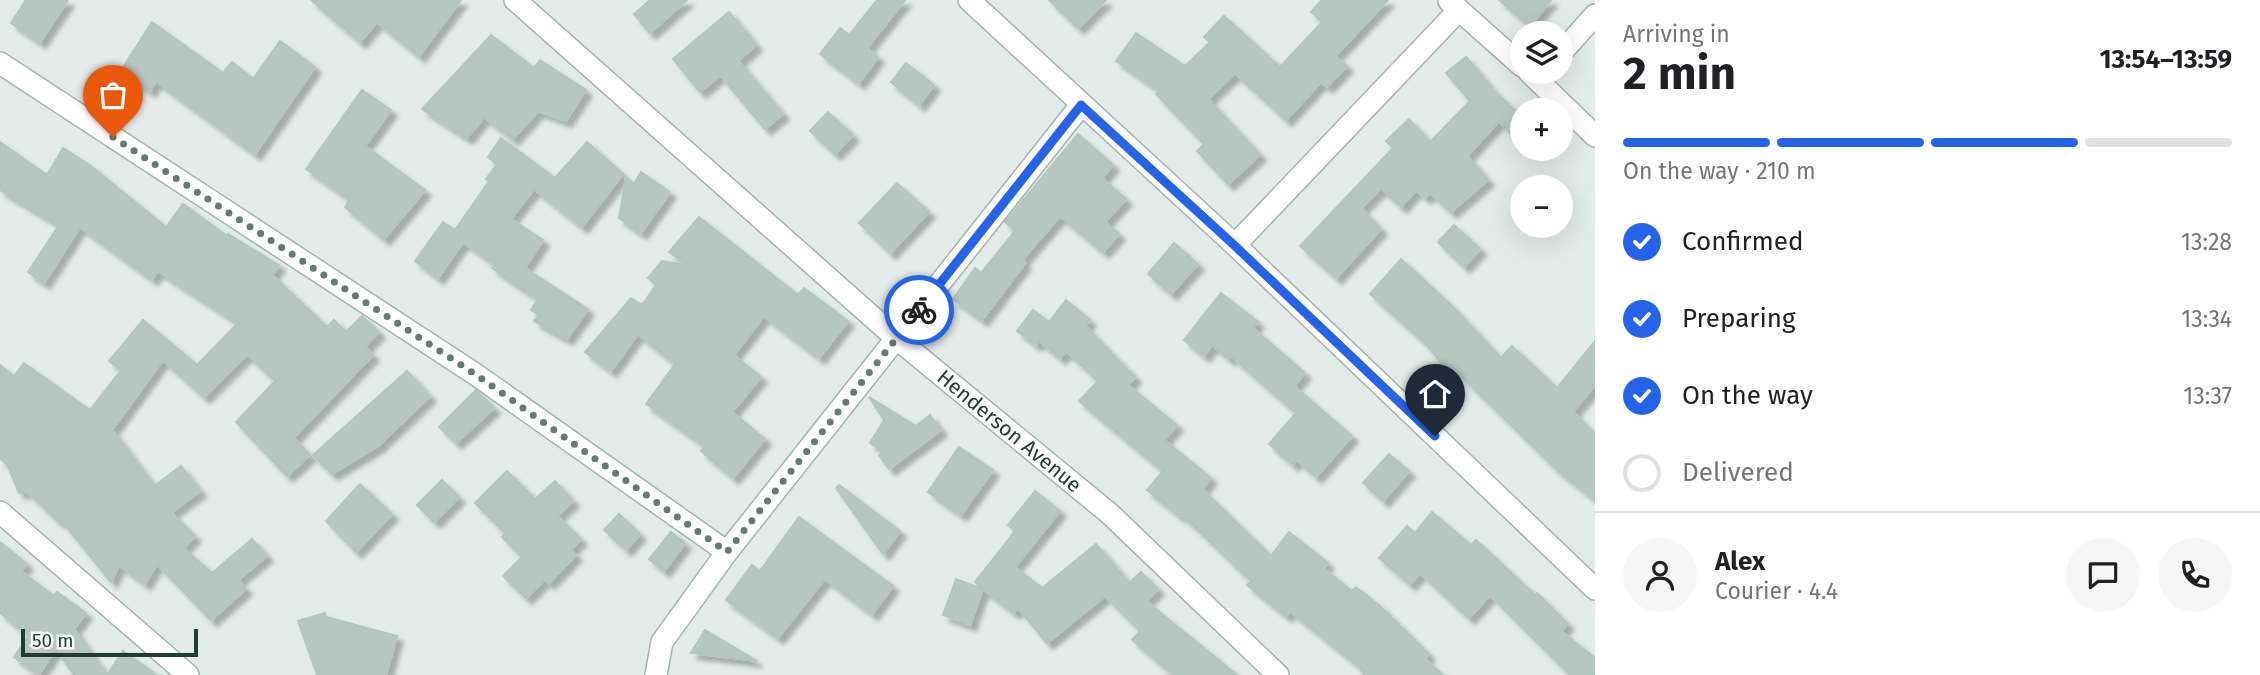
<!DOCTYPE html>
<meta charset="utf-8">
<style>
:root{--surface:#fff;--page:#f6f6f6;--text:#202124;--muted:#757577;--line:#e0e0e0;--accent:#2563eb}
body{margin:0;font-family:"Fira Sans",sans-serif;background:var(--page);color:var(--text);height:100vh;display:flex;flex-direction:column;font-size:26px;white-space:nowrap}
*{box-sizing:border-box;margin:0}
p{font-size:23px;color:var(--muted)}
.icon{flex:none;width:38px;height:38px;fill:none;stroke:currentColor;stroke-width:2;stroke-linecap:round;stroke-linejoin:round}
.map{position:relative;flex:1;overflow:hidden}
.panel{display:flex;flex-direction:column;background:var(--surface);width:665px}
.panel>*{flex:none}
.buttons{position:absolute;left:1510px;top:21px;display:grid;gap:14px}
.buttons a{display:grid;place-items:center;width:63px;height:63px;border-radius:50%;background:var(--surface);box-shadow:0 7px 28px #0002;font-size:35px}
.scale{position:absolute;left:21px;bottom:18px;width:177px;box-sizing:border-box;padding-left:7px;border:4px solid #233b37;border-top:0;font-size:19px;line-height:24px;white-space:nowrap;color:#233b37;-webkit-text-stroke:5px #f2f8f6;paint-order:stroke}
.pin{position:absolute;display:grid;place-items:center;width:60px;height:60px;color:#fff;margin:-72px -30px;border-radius:50% 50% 50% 0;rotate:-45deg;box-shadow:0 0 7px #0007}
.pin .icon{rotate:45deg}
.courier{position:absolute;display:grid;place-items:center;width:70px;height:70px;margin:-35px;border:5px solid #2563eb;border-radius:50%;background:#fff;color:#222;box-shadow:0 2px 9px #0007}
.overview em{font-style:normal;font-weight:700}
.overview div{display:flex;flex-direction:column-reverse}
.overview{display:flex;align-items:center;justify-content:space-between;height:119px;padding:0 28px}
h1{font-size:46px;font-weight:700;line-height:52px}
.bar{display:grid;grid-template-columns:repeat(4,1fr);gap:10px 7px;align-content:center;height:84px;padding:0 28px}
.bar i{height:9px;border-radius:5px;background:var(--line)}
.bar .current{background:var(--accent)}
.bar p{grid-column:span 4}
.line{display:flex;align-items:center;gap:18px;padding:0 28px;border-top:2px solid var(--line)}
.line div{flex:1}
.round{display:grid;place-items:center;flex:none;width:74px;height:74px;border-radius:37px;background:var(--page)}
ol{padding:0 28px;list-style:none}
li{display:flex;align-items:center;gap:21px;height:77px}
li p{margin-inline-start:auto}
li .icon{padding:7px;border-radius:50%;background:var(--accent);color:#fff;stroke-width:4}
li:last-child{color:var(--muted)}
li i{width:38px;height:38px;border:4px solid var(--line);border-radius:50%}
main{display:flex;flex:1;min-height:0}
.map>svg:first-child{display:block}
.building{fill:#b7c6c1;stroke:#b4c5bf;stroke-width:2;filter:url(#shadow)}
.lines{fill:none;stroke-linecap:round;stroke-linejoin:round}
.minor-casing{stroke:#a5b3af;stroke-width:24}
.minor{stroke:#fff;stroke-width:21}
.done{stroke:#667975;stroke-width:7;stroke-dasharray:0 12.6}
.route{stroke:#2563eb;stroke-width:9}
.labels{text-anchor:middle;stroke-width:5;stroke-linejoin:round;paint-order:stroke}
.street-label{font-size:21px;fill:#233b37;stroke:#f2f8f6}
</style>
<main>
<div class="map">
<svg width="1595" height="675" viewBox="0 0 1595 675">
<defs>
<filter id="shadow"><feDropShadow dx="6" dy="6" stdDeviation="2" flood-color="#0004"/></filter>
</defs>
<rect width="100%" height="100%" fill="#e2ebe8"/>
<path class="building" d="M 26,0 L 68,0 L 40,42 L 11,23 Z
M 311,0 L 461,0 L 419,56 L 377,22 L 360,42 Z
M 650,0 L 687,0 L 650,33 L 634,14 Z
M 877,0 L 905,0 L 867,48 L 878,57 L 859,83 L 820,54 L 840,28 L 849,35 Z
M 1049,0 L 1106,0 L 1078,28 Z
M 1322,0 L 1388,0 L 1335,56 L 1347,66 L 1327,87 L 1321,82 L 1286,120 L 1235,73 L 1208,99 L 1260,155 L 1228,184 L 1197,151 L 1204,144 L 1156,94 L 1159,90 L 1116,61 L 1136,33 L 1185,66 L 1210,42 L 1204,37 L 1224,16 L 1280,67 L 1322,22 L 1311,12 Z
M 1499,0 L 1551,0 L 1530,26 Z
M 729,12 L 756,45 L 738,61 L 783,114 L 765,129 L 720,75 L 700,92 L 673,59 Z
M 152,22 L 223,73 L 232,62 L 253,79 L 280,41 L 315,67 L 255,154 L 156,81 L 150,91 L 120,72 Z
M 491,35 L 534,68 L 540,60 L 586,90 L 566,121 L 538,111 L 513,139 L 484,117 L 467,138 L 422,109 Z
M 1466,57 L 1494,91 L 1522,117 L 1522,124 L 1512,135 L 1499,121 L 1467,156 L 1488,180 L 1451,212 L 1430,193 L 1425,198 L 1416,190 L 1401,207 L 1381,188 L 1361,208 L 1381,229 L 1336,278 L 1300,246 L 1393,148 L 1386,141 L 1409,119 L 1430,142 L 1470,101 L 1446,73 Z
M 906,63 L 934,85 L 919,105 L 891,82 Z
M 362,90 L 391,110 L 365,146 L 425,190 L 384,239 L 345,207 L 350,199 L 306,169 Z
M 828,112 L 853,135 L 835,154 L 810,131 Z
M 1078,134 L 1113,165 L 1102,178 L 1126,199 L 1105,222 L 1119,234 L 1103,252 L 1060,216 L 1022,260 L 1025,263 L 982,320 L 953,299 L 975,268 L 981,273 L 1015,231 L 1005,222 Z
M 501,138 L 555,178 L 587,142 L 623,174 L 582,227 L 534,189 L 511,219 L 543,240 L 525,268 L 588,309 L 567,339 L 534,321 L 539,315 L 531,310 L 538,299 L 492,268 L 495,264 L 463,242 L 438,278 L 415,261 L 443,222 L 455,230 L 489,181 L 486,179 L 497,164 L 488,157 Z
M 0,142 L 47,175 L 63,148 L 91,166 L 166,227 L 183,204 L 227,236 L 228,234 L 279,265 L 272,275 L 327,327 L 334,320 L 346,332 L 362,316 L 379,332 L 365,347 L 373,355 L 293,438 L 310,455 L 287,476 L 236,422 L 275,381 L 247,354 L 204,397 L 163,360 L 112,430 L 154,486 L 181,466 L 200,491 L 171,513 L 195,536 L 183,548 L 212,573 L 252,539 L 267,556 L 238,580 L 246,589 L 211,620 L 157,564 L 145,584 L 119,565 L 111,582 L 61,520 L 59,522 L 26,491 L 19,493 L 7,464 L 0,459 L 0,365 L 14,376 L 24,363 L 90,410 L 121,370 L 109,361 L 143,320 L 197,365 L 238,323 L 158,271 L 152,279 L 80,227 L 44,283 L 28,272 L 59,225 L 0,190 Z
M 641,172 L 670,192 L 641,233 L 619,218 L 626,177 L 634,184 Z
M 897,183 L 929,212 L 890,253 L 859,223 Z
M 699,217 L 798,295 L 804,288 L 848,321 L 819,358 L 764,316 L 734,355 L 761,377 L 732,412 L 765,439 L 733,478 L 701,451 L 705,446 L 646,404 L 675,364 L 638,334 L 611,371 L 585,352 L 631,298 L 642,305 L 656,285 L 648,278 L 662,261 L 688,265 L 669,252 Z
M 1454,225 L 1480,249 L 1464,267 L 1438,242 Z
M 1174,243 L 1198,264 L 1171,294 L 1148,274 Z
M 1401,259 L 1452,306 L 1501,358 L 1512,346 L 1557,388 L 1595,341 L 1595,385 L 1573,412 L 1595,434 L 1595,500 L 1557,470 L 1455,370 L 1451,374 L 1423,341 L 1370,294 Z
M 1221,293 L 1258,322 L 1253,328 L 1305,373 L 1294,386 L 1352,436 L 1316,477 L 1297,460 L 1293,465 L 1269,444 L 1296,413 L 1231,356 L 1229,359 L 1212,345 L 1204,356 L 1184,340 Z
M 1066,300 L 1090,320 L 1085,326 L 1135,377 L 1128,385 L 1177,425 L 1164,440 L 1211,478 L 1202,489 L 1271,556 L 1289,532 L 1328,563 L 1323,568 L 1352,591 L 1356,587 L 1380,606 L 1429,654 L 1425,659 L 1443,675 L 1365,675 L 1357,665 L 1290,611 L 1286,616 L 1247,585 L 1251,581 L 1181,514 L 1179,516 L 1147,490 L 1163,471 L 1079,401 L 1098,381 L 1066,351 L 1060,358 L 1039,341 L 1036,345 L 1017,331 L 1033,310 L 1049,322 Z
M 407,371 L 430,396 L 378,446 L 332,474 L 313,455 Z
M 476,390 L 494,408 L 456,443 L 439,427 Z
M 869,397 L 916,426 L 930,415 L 941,430 L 889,469 L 879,455 L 883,451 L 870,443 L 884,420 Z
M 959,447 L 993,470 L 961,515 L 928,492 Z
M 1389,454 L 1409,471 L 1383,501 L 1363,483 Z
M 507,471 L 535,499 L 555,481 L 573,501 L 557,516 L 581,539 L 570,550 L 576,555 L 549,583 L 545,579 L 526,598 L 503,576 L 522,557 L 502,537 L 505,533 L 475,503 Z
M 442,480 L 459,497 L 434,522 L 417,505 Z
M 360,484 L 392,514 L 356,552 L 326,521 Z
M 839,485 L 900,531 L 883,554 L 836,488 Z
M 1035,491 L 1060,511 L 1015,567 L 1042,588 L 1096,544 L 1129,583 L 1141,572 L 1158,589 L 1146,601 L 1237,675 L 1174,675 L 1132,640 L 1140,631 L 1105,596 L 1047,643 L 1018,608 L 1014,613 L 983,589 L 970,625 L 943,615 L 956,579 L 983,589 L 975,582 L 1015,531 L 1008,525 Z
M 1432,512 L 1471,545 L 1476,540 L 1535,595 L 1537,593 L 1568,624 L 1561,631 L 1595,658 L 1595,675 L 1570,675 L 1490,595 L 1469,618 L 1420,573 L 1410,584 L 1379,558 L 1407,526 L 1415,533 Z
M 619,514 L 640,534 L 626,550 L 604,530 Z
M 799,517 L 893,586 L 872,614 L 825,579 L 778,638 L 726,600 L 752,565 L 760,571 Z
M 671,532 L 685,543 L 664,571 L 649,559 Z
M 0,542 L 27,564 L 21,571 L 54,596 L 57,592 L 86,613 L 74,629 L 106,675 L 74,675 L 56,649 L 39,674 L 14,657 L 29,635 L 0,613 Z
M 325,613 L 326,617 L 397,636 L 386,675 L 317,675 L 298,621 Z
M 705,630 L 757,661 L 691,653 Z
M 123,651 L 157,675 L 107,675 Z"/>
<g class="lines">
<g class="minor-casing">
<g id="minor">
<path id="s1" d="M 515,0 L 896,338 L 1110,514 L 1278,675"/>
<path d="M 969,0 L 1235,245 L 1595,589"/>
<path d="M 1449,1 L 1522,66"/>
<path d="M 1561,53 L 1595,15"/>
<path d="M 0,63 L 475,374 L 727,552"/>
<path d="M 1529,72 L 1595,136"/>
<path d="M 1235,245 L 1459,10"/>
<path d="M 0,512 L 188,675"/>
<path d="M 656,675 L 662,642 L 727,552 L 1081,105"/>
</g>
</g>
<use href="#minor" class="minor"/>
</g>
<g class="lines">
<path class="done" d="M 113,137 L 475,374 L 727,552 L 919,310"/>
<path class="route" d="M 919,310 L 1081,105 L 1234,245 L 1435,436"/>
</g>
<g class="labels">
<g class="street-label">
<text dy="7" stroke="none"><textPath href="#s1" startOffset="656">Henderson Avenue</textPath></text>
</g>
</g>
</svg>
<div class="buttons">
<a><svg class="icon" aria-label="layers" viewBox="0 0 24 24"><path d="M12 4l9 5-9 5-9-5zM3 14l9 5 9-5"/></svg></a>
<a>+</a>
<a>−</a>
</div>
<div class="scale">50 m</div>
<div class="pin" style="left:113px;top:137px;background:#ea580c"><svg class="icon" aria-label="bag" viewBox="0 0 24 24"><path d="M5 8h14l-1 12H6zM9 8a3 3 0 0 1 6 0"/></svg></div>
<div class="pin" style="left:1435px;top:436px;background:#1f2937"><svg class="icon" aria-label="home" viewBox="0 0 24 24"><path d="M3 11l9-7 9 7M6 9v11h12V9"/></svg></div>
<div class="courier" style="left:919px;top:310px"><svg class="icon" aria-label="bike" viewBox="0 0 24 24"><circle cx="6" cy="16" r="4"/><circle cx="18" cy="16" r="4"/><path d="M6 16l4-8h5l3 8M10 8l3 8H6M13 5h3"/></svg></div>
</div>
<section class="panel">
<div class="overview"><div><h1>2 min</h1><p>Arriving in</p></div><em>13:54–13:59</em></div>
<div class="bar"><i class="current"></i><i class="current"></i><i class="current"></i><i></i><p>On the way · 210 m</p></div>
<ol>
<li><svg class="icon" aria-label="check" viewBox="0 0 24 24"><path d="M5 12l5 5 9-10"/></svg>Confirmed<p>13:28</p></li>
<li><svg class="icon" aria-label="check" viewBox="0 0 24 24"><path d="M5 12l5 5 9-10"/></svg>Preparing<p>13:34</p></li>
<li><svg class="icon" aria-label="check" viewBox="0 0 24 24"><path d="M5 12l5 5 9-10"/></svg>On the way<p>13:37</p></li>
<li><i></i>Delivered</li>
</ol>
<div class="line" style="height:126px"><a class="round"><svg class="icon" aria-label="person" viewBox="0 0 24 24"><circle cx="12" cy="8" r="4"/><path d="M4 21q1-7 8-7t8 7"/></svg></a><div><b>Alex</b><p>Courier · 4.4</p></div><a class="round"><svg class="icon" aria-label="chat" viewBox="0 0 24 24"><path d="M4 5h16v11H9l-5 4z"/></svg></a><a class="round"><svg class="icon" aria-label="phone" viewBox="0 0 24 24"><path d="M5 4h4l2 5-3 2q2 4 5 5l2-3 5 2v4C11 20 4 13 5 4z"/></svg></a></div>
</section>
</main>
